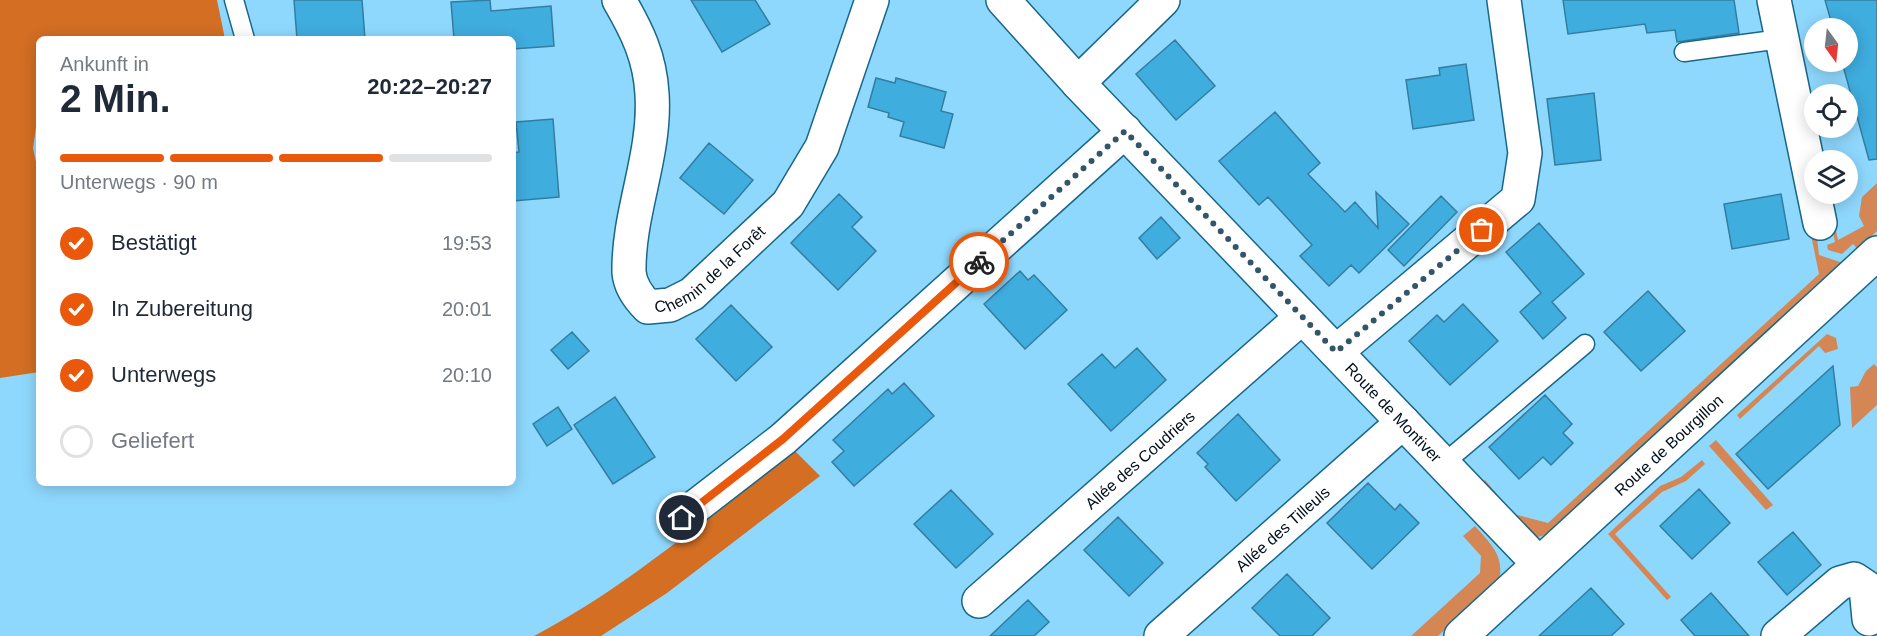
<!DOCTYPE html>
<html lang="de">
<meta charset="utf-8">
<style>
:root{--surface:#fff;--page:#f2f2f3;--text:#1f2937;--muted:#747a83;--line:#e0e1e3;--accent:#ea580c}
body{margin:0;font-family:Arial,sans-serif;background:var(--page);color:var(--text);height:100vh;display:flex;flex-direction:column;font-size:22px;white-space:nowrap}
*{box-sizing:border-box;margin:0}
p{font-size:20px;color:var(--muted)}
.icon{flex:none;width:33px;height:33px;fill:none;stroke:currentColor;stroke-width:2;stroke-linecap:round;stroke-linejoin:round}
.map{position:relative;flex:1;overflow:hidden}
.panel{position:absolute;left:36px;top:36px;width:480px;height:450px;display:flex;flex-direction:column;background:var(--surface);border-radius:9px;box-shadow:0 3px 15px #0003}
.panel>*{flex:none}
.needle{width:39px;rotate:165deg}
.controls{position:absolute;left:1804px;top:18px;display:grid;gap:12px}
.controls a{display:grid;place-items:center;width:54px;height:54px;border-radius:50%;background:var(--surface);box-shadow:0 3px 15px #0003;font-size:30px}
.pin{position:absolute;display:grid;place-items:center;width:51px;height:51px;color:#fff;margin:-26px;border:3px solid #fff;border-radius:50%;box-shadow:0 2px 6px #0007}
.courier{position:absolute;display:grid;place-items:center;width:60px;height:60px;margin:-30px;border:4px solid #ea580c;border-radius:50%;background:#fff;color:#222;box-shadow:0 2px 8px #0007}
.headline em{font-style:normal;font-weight:800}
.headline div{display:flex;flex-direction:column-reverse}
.headline{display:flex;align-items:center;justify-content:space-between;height:102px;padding:0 24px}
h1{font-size:39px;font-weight:800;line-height:45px}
.bar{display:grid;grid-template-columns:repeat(4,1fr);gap:9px 6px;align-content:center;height:72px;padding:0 24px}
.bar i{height:8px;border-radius:4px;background:var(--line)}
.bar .on{background:var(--accent)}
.bar p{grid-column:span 4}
ol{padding:0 24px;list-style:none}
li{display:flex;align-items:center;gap:18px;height:66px}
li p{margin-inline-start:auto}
li .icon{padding:6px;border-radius:50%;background:var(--accent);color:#fff;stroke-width:4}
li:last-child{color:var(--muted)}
li i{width:33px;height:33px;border:3px solid var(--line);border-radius:50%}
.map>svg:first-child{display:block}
.green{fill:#d48655}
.forest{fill:#d36e23}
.building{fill:#3fadde;stroke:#347da0;stroke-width:1.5}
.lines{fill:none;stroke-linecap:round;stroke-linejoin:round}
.lane-casing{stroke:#196788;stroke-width:21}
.street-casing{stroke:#196788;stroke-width:36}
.secondary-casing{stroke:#196788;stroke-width:36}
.lane{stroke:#fff;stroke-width:18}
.street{stroke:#fff;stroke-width:33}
.secondary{stroke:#fff;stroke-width:33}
.done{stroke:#325569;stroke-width:6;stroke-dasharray:0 10.8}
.route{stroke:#ea580c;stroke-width:8}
.labels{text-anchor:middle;stroke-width:4.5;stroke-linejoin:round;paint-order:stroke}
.street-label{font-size:16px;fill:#000f19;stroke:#8fd8fd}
</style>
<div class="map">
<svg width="1877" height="636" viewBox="0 0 1877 636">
<rect width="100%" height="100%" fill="#8fd8fd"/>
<path class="green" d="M 1877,183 L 1877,231 L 1858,249 L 1853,244 L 1842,254 L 1828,250 L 1827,245 L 1835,242 L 1825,194 L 1828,194 L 1838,240 L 1864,226 L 1859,216 L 1862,197 Z
M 1816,229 L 1819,255 L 1843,263 L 1548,534 L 1538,537 L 1528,534 L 1479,485 L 1485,480 L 1514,514 L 1548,523 L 1819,274 L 1810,230 Z
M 1827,334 L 1836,338 L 1838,349 L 1825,353 L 1819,346 L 1740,419 L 1737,415 Z
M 1874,364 L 1877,367 L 1877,405 L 1852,428 L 1850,387 L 1858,386 L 1866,371 Z
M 1716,440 L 1773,505 L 1766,510 L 1709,446 Z
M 1702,460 L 1705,464 L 1686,481 L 1662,492 L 1615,534 L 1671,597 L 1667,600 L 1608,534 L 1660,486 L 1681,477 Z
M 1475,526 C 1490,543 1505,556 1499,580 L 1438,636 L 1411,636 L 1480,573 L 1481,556 L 1463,536 Z"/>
<path class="forest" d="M 0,0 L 217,0 L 225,39 L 39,39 L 39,106 L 33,148 L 39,177 L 39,372 L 0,378 Z
M 793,449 L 820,476 L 667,593 L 601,636 L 534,636 C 629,586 710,515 793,449 Z"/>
<path class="building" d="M 294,0 L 362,0 L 365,39 L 297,39 Z
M 490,0 L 491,11 L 551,6 L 554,46 L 513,49 L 513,39 L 454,39 L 451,2 Z
M 691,0 L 755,0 L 770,24 L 722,52 Z
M 1563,0 L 1734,0 L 1739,33 L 1677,42 L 1675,30 L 1647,33 L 1645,24 L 1568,34 Z
M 1825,0 L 1877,0 L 1877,159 L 1869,160 L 1842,62 L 1848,62 L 1848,28 L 1833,28 Z
M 1175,40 L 1215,86 L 1176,120 L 1136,74 Z
M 1466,64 L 1474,120 L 1413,129 L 1406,80 L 1440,75 L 1439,68 Z
M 876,78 L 895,83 L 896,78 L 946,92 L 941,111 L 953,114 L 944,148 L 900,136 L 904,122 L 888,117 L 889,113 L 868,107 Z
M 1594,93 L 1601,160 L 1555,165 L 1547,99 Z
M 1275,112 L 1320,163 L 1308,174 L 1345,212 L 1355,202 L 1378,228 L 1376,192 L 1409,224 L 1359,273 L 1351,265 L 1329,286 L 1300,256 L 1312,245 L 1268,197 L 1259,205 L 1219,161 Z
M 553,119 L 559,197 L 513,201 L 513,153 L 519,152 L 516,122 Z
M 709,143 L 753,180 L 724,214 L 680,178 Z
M 839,194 L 862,217 L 852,227 L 876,251 L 838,290 L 791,243 Z
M 1781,194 L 1789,239 L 1732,249 L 1724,204 Z
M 1441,196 L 1457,212 L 1404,266 L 1388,250 Z
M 1161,217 L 1180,238 L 1157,259 L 1139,238 Z
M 1539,223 L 1584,274 L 1552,302 L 1566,318 L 1543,339 L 1520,312 L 1541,293 L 1506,252 Z
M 1020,271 L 1028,280 L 1034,275 L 1067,310 L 1025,349 L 984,304 Z
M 1648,291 L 1685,331 L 1641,371 L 1604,332 Z
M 1463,304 L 1498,341 L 1450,385 L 1409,341 L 1437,315 L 1444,322 Z
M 731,305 L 772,347 L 736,381 L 696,339 Z
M 572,332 L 589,351 L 568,369 L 551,350 Z
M 1137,348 L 1166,380 L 1111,431 L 1068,384 L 1102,354 L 1115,368 Z
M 1833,366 L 1840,425 L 1768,489 L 1736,454 Z
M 904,383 L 934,416 L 854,486 L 832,462 L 844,451 L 833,440 L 888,389 L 892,394 Z
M 1545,395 L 1572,424 L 1563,433 L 1573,443 L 1551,465 L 1543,457 L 1519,479 L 1489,447 Z
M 615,397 L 655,457 L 613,484 L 574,425 Z
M 558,407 L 572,429 L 547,446 L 533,424 Z
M 1238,414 L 1280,460 L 1236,501 L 1205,467 L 1208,464 L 1197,453 Z
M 1368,483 L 1395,510 L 1400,504 L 1419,523 L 1372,569 L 1327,523 Z
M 1699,489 L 1730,523 L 1692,559 L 1660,526 Z
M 951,490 L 993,534 L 956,568 L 914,524 Z
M 1118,517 L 1163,563 L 1129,596 L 1084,550 Z
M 1793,532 L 1821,565 L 1787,595 L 1758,562 Z
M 1287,574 L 1330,618 L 1312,636 L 1280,636 L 1252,608 Z
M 1591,588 L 1624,624 L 1611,636 L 1539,636 Z
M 1711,593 L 1749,636 L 1695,636 L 1681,620 Z
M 1028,600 L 1049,622 L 1034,636 L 990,636 Z"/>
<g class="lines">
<g class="lane-casing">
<path id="lane" d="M 234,0 L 245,39
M 1684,52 L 1781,39
M 1443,464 L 1585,344"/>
</g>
<g class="street-casing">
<g id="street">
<path id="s1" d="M 619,0 C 637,31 650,57 652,94 C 656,155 628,212 629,272 C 630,286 638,297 648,307 L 670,305 L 692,294 L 788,204 L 822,147 L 872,0"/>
<path id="s2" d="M 1003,0 L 1078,83 L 1539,564"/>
<path d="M 1774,0 L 1820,223"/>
<path d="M 1078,83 L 1163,0"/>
<path d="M 1336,352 L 1518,199 L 1525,153 L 1504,0"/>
<path d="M 682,517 L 783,439 L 1125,131"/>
<path id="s3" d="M 979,601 L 1302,317"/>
<path id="s4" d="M 1161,636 L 1403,422"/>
<path d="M 1778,636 L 1840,583 L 1854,579 L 1866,587 L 1869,619"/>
</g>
</g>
<g class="secondary-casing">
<g id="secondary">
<path id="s5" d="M 1461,636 L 1877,253"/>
</g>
</g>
<use href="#lane" class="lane"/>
<use href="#street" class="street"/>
<use href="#secondary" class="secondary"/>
</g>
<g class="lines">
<path class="done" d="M 979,262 L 1125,131 L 1336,352 L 1482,230"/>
<path class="route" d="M 682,518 L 783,439 L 979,262"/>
</g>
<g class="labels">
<g class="street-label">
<text dy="6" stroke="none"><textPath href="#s1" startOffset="396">Chemin de la Forêt</textPath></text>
<text dy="6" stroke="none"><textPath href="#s2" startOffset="568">Route de Montiver</textPath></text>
<text dy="6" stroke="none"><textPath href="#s5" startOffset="282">Route de Bourgillon</textPath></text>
<text dy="6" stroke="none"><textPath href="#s3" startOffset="214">Allée des Coudriers</textPath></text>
<text dy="6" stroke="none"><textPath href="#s4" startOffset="162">Allée des Tilleuls</textPath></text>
</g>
</g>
</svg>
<div class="controls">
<a><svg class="needle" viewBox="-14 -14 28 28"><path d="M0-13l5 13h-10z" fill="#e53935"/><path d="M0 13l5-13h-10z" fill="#747a83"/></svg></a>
<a><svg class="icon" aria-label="locate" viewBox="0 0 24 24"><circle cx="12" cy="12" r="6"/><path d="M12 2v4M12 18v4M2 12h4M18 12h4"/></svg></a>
<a><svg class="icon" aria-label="layers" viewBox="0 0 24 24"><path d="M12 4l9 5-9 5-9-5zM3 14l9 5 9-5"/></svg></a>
</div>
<div class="pin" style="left:1482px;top:230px;background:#ea580c"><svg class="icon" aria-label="bag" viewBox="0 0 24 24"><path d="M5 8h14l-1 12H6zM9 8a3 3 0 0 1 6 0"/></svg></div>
<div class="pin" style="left:682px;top:518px;background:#1f2937"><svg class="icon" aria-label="home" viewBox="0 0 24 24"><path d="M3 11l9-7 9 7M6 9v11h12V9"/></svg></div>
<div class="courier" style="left:979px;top:262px"><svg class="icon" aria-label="bike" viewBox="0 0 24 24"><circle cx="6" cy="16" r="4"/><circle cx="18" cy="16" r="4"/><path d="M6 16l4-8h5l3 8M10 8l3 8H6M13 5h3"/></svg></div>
<section class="panel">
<div class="headline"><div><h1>2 Min.</h1><p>Ankunft in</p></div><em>20:22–20:27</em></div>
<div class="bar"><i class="on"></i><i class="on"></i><i class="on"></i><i></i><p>Unterwegs · 90 m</p></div>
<ol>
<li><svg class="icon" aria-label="check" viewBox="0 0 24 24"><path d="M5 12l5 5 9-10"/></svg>Bestätigt<p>19:53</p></li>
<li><svg class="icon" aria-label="check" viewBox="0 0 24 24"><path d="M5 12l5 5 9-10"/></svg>In Zubereitung<p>20:01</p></li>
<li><svg class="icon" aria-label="check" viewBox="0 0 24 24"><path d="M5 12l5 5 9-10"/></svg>Unterwegs<p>20:10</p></li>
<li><i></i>Geliefert</li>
</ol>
</section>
</div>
